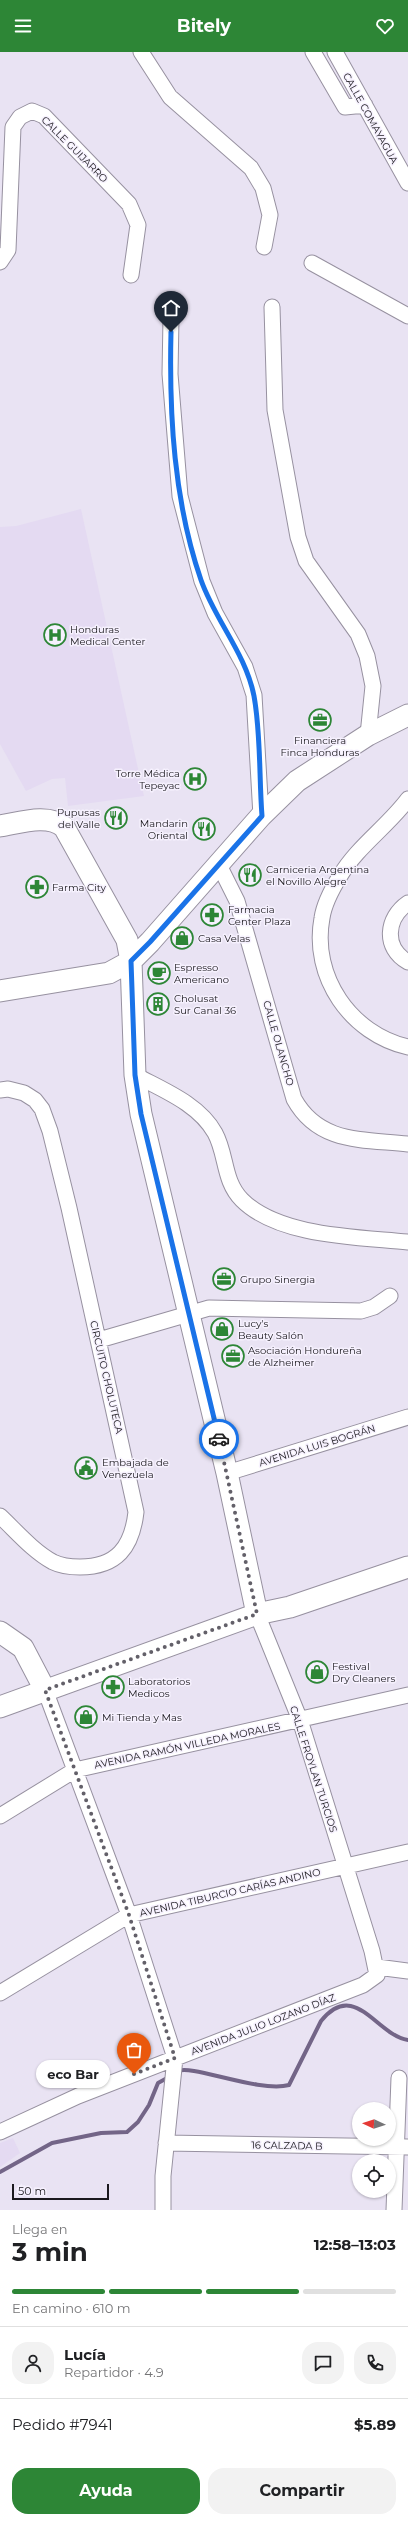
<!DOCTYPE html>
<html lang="es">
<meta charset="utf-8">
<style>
:root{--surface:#fff;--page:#f2f2f2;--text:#202124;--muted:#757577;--line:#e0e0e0;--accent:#2d8636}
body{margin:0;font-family:Montserrat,sans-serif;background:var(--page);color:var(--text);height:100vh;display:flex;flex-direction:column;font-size:15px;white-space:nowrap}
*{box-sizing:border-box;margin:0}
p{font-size:13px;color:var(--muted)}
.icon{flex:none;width:22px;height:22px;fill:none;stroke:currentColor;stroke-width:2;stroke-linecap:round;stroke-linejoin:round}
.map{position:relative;height:2158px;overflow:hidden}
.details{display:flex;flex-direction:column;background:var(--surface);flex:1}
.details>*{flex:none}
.needle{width:26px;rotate:273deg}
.controls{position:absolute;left:352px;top:2050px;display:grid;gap:8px}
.controls a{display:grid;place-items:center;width:44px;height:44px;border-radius:50%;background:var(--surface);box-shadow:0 1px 3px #0004;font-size:20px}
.scale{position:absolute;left:12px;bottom:10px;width:97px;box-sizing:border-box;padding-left:4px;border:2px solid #1b191e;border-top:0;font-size:11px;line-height:14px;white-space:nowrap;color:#1b191e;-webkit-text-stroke:3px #f6f1fe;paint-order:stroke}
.pin{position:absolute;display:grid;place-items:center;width:34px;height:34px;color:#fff;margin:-41px -17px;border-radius:50% 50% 50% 0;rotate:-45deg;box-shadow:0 0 4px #0007}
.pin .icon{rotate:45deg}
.courier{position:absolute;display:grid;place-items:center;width:40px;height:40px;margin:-20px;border:3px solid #1a73e8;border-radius:50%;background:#fff;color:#222;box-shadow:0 1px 5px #0007}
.bubble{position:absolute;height:28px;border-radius:14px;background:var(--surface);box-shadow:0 1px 3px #0004;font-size:13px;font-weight:700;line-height:28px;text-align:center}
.overview em{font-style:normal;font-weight:700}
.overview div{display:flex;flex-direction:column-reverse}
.overview{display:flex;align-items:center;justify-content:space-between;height:68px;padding:0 12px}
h1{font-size:26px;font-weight:700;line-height:30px}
.bar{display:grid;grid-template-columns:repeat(4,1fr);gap:6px 4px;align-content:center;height:48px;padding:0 12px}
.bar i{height:5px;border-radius:3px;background:var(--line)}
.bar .selected{background:var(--accent)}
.bar p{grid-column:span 4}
.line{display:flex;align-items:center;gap:10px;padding:0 12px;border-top:1px solid var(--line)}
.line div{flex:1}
.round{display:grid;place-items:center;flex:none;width:42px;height:42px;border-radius:16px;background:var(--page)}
.action{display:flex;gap:8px;margin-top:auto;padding:8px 12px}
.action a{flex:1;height:46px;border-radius:16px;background:var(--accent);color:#fff;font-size:16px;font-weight:700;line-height:46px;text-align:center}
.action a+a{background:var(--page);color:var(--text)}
header{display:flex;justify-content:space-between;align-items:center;height:52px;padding:0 12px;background:var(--accent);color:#fff;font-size:18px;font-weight:700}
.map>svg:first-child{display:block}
.built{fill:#e4daf2}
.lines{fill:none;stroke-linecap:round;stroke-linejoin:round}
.stream{stroke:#736587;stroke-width:4}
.street-casing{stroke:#9791a0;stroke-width:17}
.secondary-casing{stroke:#9791a0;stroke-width:23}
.street{stroke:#fff;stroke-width:15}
.secondary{stroke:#fff;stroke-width:21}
.done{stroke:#636069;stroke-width:4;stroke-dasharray:0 7.2}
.route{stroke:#1a73e8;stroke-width:5}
.labels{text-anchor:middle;stroke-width:3;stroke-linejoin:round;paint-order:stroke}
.street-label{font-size:10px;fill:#1b191e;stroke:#f6f1fe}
.poi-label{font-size:10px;fill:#1b191e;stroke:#f6f1fe;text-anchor:start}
</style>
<header><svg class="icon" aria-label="menu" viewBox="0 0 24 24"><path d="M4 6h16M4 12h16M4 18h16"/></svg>Bitely<svg class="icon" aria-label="heart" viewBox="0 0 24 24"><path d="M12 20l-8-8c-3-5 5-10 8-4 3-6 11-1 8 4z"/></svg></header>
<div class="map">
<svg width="408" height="2158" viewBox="0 0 408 2158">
<rect width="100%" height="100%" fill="#e9e3f3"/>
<path class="built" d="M 81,457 L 144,744 L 68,754 L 65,726 L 52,727 L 26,739 L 0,692 L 0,475 L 16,474 Z
M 13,2086 L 20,2101 L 0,2115 L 0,2091 Z"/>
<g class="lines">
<path class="stream" d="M 178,2019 C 191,2012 259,2041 289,2033 L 321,1969 C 355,1927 376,1983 408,1988
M 0,2120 L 52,2091 L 101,2081 L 127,2080 L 138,2070 L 149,2053 L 158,2031 L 169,2025"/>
<g class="street-casing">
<path id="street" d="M 141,0 L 170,45 L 251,116 L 263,136 L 270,163 L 264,195
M 313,0 L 345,55 L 365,53
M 335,0 L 408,131
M 0,210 L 8,198 L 13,75 L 20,65 L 32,59 L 44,64 L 129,152 L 138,173 L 131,223
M 312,211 L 408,264
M 272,255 L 275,358 L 298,485 L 306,509 L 358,582 L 367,604 L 373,634 L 368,683
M 171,266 L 170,322 L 180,444 L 202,529 L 215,561 L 245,615 L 254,643 L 261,764
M 408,747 C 388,774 357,795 340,824 C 332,837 324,852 322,866 C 311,925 351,982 408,995
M 219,813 L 237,849 L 294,1047 C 319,1092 363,1087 408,1092
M 408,851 C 386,866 383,896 408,910
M 135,1023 C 163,1038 199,1052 215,1081 C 227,1103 223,1129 242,1148 C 279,1185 359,1185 408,1190
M 0,1038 L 8,1037 L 24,1041 L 35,1048 L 42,1057 L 50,1079 L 69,1156 L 136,1460 C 132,1495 117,1515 80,1515 C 72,1515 61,1514 53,1510 C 33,1499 17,1480 0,1464
M 99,1288 L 209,1256 L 361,1259 L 374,1255 L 390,1244
M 227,1421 L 408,1365
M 45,1638 L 129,1863 L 175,2006 L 163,2124 L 163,2158
M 0,1764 L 75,1718 L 408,1643
M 377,1915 L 408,1919
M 0,1941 L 129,1863 L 408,1800
M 0,2080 L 78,2044 L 363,1933 L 377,1923 L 372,1899 L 300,1668 L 257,1562
M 166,2091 L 408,2095
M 394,2158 L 399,2026"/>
</g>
<g class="secondary-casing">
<path id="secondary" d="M 0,774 C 19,771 48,761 64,775 L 127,888 L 131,909 L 135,1023 L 141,1062 L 227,1421 L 257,1562
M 0,939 L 109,921 L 131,909 L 150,890 L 261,764 L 297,729 L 368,683 L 408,663
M 0,1580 L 23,1596 L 45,1638
M 0,1655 L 257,1562 L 290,1555 L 408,1515"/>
</g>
<use href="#street" class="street"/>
<use href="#secondary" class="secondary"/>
</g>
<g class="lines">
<path class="done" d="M 134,2022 L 175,2006 L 129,1863 L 45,1638 L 257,1562 L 219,1387"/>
<path class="route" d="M 171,280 C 169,363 174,450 201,528 C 215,568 246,602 254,644 C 261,682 259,726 262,764 L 150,890 L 131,909 L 135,1023 L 141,1062 L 219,1387"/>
</g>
<defs>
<g id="hospital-ring" transform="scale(1.15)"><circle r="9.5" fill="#f6f1fe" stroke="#2d8636" stroke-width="1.5"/><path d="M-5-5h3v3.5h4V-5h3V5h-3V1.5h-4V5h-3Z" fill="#2d8636"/></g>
<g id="office-ring" transform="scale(1.15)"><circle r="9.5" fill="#f6f1fe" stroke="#2d8636" stroke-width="1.5"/><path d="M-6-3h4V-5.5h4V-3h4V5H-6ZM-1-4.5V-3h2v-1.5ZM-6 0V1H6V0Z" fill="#2d8636"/></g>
<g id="restaurant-ring" transform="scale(1.15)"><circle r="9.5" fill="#f6f1fe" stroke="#2d8636" stroke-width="1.5"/><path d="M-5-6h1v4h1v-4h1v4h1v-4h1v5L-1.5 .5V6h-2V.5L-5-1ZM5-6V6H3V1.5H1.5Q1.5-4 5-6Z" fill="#2d8636"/></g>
<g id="pharmacy-ring" transform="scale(1.15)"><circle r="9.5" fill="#f6f1fe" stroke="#2d8636" stroke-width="1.5"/><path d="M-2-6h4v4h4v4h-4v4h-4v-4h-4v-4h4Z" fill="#2d8636"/></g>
<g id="shop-ring" transform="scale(1.15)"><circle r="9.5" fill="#f6f1fe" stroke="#2d8636" stroke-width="1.5"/><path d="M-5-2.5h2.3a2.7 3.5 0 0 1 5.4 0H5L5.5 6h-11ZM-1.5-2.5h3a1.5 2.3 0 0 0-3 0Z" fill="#2d8636"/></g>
<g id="cafe-ring" transform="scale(1.15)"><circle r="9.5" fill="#f6f1fe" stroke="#2d8636" stroke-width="1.5"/><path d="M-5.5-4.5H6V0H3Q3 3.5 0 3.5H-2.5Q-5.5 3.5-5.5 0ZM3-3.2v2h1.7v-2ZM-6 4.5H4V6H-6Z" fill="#2d8636"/></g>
<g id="building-ring" transform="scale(1.15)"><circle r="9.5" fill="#f6f1fe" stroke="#2d8636" stroke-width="1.5"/><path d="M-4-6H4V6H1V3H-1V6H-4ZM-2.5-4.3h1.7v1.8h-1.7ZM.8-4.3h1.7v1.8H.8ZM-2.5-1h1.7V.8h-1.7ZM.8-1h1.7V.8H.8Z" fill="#2d8636"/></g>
<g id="civic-ring" transform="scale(1.15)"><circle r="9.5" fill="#f6f1fe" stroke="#2d8636" stroke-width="1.5"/><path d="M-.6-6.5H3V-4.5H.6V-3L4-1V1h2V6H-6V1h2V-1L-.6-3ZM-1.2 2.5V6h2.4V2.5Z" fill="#2d8636"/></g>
</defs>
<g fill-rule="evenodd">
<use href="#hospital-ring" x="55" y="583"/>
<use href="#office-ring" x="320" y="668"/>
<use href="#hospital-ring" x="195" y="727"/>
<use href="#restaurant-ring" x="116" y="766"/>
<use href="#restaurant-ring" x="204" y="777"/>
<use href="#restaurant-ring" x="250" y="823"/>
<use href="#pharmacy-ring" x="37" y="835"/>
<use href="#pharmacy-ring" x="212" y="863"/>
<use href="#shop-ring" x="182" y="886"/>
<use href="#cafe-ring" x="159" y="921"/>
<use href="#building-ring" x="158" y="952"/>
<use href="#office-ring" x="224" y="1227"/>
<use href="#shop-ring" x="222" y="1277"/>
<use href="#office-ring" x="233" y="1304"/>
<use href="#civic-ring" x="86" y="1416"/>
<use href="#shop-ring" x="317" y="1620"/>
<use href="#pharmacy-ring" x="113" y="1635"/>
<use href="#shop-ring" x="86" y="1665"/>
</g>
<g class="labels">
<g class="street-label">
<text transform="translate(371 66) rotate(61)" y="4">CALLE COMAYAGUA</text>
<text transform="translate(75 97) rotate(45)" y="4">CALLE GUIJARRO</text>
<text transform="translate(279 991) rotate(74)" y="4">CALLE OLANCHO</text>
<text transform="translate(107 1325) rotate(77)" y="4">CIRCUITO CHOLUTECA</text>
<text transform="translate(317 1393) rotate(-17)" y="4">AVENIDA LUIS BOGRÁN</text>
<text transform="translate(187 1693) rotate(-12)" y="4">AVENIDA RAMÓN VILLEDA MORALES</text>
<text transform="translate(314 1717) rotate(72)" y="4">CALLE FROYLAN TURCIOS</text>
<text transform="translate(230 1840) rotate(-13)" y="4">AVENIDA TIBURCIO CARÍAS ANDINO</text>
<text transform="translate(263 1972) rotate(-21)" y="4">AVENIDA JULIO LOZANO DÍAZ</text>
<text transform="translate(287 2093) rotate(1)" y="4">16 CALZADA B</text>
</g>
<g class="poi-label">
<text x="70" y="581">Honduras<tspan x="70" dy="12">Medical Center</tspan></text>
<text x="320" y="692" text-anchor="middle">Financiera<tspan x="320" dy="12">Finca Honduras</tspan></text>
<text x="180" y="725" text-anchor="end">Torre Médica<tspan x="180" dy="12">Tepeyac</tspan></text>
<text x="100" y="764" text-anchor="end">Pupusas<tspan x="100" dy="12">del Valle</tspan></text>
<text x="188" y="775" text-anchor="end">Mandarin<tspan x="188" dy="12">Oriental</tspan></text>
<text x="266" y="821">Carniceria Argentina<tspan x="266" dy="12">el Novillo Alegre</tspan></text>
<text x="52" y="839">Farma City</text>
<text x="228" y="861">Farmacia<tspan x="228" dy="12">Center Plaza</tspan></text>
<text x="198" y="890">Casa Velas</text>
<text x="174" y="919">Espresso<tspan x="174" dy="12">Americano</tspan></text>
<text x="174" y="950">Cholusat<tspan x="174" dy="12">Sur Canal 36</tspan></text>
<text x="240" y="1231">Grupo Sinergia</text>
<text x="238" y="1275">Lucy's<tspan x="238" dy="12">Beauty Salón</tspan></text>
<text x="248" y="1302">Asociación Hondureña<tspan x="248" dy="12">de Alzheimer</tspan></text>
<text x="102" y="1414">Embajada de<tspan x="102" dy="12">Venezuela</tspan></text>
<text x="332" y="1618">Festival<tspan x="332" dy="12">Dry Cleaners</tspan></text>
<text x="128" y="1633">Laboratorios<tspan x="128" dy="12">Medicos</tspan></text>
<text x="102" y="1669">Mi Tienda y Mas</text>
</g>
</g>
</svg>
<div class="controls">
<a><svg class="needle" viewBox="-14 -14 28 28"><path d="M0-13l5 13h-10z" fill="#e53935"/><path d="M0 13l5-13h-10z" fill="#757577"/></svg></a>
<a><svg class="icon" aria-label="locate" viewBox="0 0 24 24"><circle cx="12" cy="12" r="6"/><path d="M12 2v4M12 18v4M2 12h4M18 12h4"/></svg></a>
</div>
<div class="scale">50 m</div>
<div class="pin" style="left:134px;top:2022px;background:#ea580c"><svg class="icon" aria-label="bag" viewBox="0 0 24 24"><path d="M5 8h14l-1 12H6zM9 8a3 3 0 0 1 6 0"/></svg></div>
<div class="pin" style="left:171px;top:280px;background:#1f2937"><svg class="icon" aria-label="home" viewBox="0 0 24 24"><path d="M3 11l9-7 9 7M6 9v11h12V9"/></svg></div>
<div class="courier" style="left:219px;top:1387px"><svg class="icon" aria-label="car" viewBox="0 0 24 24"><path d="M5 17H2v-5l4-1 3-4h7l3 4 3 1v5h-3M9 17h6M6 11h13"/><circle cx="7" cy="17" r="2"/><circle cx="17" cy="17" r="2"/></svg></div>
<div class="bubble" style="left:36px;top:2008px;width:74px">eco Bar</div>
</div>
<section class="details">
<div class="overview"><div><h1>3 min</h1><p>Llega en</p></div><em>12:58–13:03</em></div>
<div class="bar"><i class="selected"></i><i class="selected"></i><i class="selected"></i><i></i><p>En camino · 610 m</p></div>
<div class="line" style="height:72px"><a class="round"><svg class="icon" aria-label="person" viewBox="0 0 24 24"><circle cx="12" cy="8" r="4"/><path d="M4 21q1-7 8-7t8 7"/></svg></a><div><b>Lucía</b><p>Repartidor · 4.9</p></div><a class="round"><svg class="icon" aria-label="chat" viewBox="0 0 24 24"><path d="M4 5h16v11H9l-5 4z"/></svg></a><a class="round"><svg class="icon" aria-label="phone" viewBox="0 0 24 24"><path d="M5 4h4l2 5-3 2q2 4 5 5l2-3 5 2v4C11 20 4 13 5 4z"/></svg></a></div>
<div class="line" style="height:52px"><div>Pedido #7941</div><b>$5.89</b></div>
<div class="action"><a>Ayuda</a><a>Compartir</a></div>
</section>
